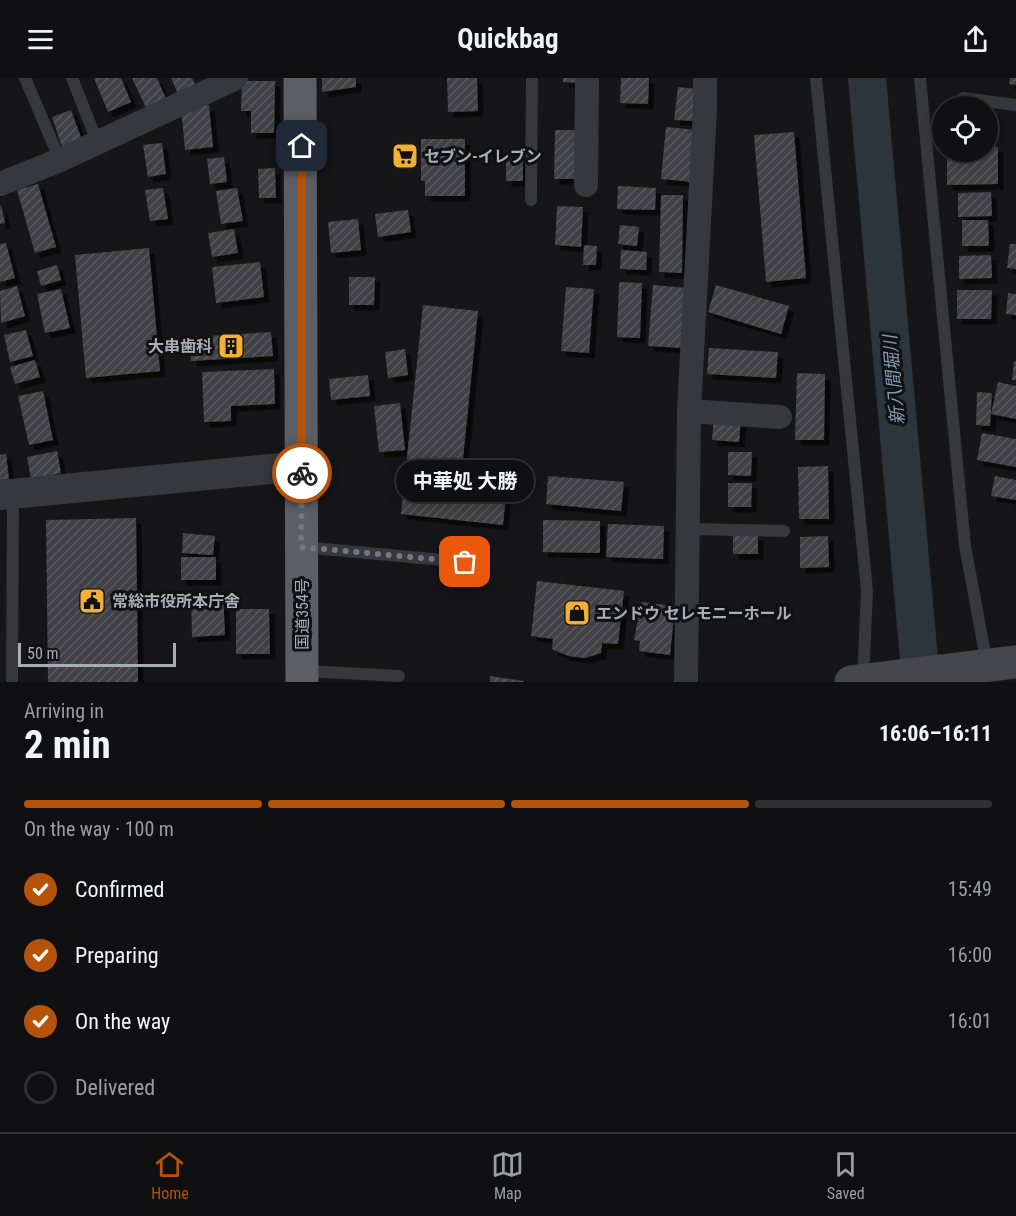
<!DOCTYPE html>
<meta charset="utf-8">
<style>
:root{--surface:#101012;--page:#19191b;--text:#f1f3f6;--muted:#9c9d9f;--line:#303032;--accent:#b45309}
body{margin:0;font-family:"Roboto Condensed","Noto Sans JP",sans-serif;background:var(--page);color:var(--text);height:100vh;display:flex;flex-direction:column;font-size:22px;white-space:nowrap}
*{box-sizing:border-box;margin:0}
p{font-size:20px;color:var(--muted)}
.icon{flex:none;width:33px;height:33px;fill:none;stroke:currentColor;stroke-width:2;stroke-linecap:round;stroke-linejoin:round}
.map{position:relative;height:604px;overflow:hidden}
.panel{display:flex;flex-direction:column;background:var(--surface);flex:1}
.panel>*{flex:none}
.controls{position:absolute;left:932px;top:18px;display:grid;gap:12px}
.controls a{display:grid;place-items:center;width:66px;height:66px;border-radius:50%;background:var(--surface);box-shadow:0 3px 15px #0003,0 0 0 2px var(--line);font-size:30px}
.scale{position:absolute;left:18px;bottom:15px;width:158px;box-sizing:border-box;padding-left:6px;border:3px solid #a8adb8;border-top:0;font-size:16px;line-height:21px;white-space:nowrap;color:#a8adb8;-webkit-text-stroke:4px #111113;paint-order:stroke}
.pin{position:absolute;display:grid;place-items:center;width:51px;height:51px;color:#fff;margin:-26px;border-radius:12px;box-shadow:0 3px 9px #0006}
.courier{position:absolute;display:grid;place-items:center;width:60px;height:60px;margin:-30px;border:4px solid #b45309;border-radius:50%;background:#fff;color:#222;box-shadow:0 2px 8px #0007}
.bubble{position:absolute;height:42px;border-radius:21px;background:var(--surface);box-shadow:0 3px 15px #0003,0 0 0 2px var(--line);font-size:20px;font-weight:700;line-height:42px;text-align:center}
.headline em{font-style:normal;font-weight:700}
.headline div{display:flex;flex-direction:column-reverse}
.headline{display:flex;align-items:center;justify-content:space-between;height:102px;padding:0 24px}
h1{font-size:39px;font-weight:700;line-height:45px}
.bar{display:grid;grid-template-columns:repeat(4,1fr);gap:9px 6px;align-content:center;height:72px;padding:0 24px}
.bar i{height:8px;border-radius:4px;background:var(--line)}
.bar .on{background:var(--accent)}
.bar p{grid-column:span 4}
ol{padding:0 24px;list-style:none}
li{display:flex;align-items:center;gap:18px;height:66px}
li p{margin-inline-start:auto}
li .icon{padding:6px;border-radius:50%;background:var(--accent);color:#fff;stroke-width:4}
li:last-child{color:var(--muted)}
li i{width:33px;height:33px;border:3px solid var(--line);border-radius:50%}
header{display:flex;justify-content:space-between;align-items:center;height:78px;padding:0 24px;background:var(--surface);font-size:27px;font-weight:700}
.tab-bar{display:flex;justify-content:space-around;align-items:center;height:84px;border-top:2px solid var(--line);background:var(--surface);font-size:16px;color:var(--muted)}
.tab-bar a{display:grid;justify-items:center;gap:3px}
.tab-bar .on{color:var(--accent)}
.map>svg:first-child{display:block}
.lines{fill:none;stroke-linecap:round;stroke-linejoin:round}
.river{stroke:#2c353c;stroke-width:38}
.building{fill:url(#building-hatch);filter:url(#shadow)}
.service{stroke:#37383d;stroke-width:12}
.minor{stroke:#37383d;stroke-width:24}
.tertiary{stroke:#37383d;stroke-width:30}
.secondary{stroke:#45474d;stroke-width:33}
.trunk{stroke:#5b5e65;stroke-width:33}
.done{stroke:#757880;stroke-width:6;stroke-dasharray:0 10.8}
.route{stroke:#b45309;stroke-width:8}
.labels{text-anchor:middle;stroke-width:6;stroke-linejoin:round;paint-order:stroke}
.poi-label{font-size:16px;font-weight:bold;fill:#a8adb8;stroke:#111113;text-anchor:start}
.street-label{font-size:16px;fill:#a8adb8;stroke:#111113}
.water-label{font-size:18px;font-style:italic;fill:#7f9bb3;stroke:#111113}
</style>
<header><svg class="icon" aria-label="menu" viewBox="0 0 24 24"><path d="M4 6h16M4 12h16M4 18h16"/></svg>Quickbag<svg class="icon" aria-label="share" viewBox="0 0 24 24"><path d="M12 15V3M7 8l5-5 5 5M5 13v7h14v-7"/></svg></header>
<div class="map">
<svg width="1016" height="604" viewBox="0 0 1016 604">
<defs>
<pattern id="building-hatch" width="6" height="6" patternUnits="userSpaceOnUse" patternTransform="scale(1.5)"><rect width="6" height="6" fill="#404145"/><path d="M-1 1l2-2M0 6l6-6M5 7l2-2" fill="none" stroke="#595a5e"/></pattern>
<filter id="shadow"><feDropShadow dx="5.5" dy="5.5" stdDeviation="0" flood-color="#0009"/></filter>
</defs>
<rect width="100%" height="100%" fill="#161618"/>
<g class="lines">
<path class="river" d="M 867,0 L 921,604"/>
</g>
<path class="building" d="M 94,0 L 121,0 L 131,24 L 108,34 Z
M 132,0 L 157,0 L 167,23 L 147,32 Z
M 171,0 L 192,0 L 196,8 L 178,16 Z
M 322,0 L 356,0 L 356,9 L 322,14 Z
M 447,0 L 477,0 L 478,33 L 448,34 Z
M 563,0 L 580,0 L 580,5 L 563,4 Z
M 621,0 L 649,0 L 648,26 L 620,25 Z
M 1010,0 L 1016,0 L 1016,7 L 1009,6 Z
M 242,3 L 275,3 L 274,55 L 251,55 L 251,33 L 241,33 Z
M 678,9 L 696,11 L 693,43 L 674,42 Z
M 209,27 L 213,69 L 185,72 L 181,30 Z
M 71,32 L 82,62 L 62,69 L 52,39 Z
M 666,49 L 697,52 L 693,104 L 661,101 Z
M 555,52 L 581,52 L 580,101 L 554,101 Z
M 794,54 L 806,200 L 766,204 L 754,57 Z
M 421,61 L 465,61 L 465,118 L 425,118 L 425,103 L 421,103 Z
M 162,65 L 166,96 L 148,99 L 143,67 Z
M 987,69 L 998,69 L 998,106 L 947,107 L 947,74 L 987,74 Z
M 224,79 L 227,104 L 210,106 L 207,81 Z
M 506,80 L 523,80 L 523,103 L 506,103 Z
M 275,90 L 276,120 L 259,120 L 258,91 Z
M 38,106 L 56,169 L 35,175 L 17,112 Z
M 618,108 L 656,110 L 655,132 L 617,131 Z
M 163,110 L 168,141 L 150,143 L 145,112 Z
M 237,110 L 243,143 L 221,146 L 216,113 Z
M 991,114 L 992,138 L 958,139 L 958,115 Z
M 661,117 L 683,117 L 682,195 L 659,194 Z
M 1,127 L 5,145 L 0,146 L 0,128 Z
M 557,128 L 583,129 L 581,169 L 555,167 Z
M 408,132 L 411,154 L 378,159 L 375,136 Z
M 358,141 L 361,172 L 331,175 L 328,144 Z
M 962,142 L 988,142 L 989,168 L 962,168 Z
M 620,147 L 639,149 L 637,168 L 618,166 Z
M 234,151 L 238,175 L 212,179 L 208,155 Z
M 6,165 L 15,200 L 0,204 L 0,166 Z
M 1010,166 L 1016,166 L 1016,191 L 1007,190 Z
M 584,167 L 597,168 L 596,187 L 583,187 Z
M 149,170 L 160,293 L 86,300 L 75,177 Z
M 621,172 L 647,174 L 646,192 L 620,191 Z
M 991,177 L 992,200 L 959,201 L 959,178 Z
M 260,184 L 264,219 L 216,225 L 212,189 Z
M 57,187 L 61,202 L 41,208 L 37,193 Z
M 349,199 L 375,199 L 374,227 L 349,227 Z
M 619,204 L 642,205 L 640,260 L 617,259 Z
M 653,207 L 688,210 L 683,270 L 648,268 Z
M 716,207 L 789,228 L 781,256 L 708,234 Z
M 17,208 L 25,238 L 1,245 L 0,213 Z
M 566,209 L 594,211 L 589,275 L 561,273 Z
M 61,211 L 70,250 L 45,255 L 37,216 Z
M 957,212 L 992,212 L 991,241 L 957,241 Z
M 1008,215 L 1016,216 L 1016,237 L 1006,236 Z
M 423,227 L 478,233 L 461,400 L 507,405 L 503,447 L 401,436 Z
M 26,252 L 33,278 L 10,284 L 4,257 Z
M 271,254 L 273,278 L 191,283 L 190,259 Z
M 709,270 L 778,274 L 776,300 L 707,296 Z
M 405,271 L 408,297 L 388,300 L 385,274 Z
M 35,282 L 40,299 L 15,306 L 10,289 Z
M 1014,283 L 1016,283 L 1016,302 L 1012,302 Z
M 274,291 L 275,326 L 231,328 L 231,343 L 204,344 L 202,294 Z
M 797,295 L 825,296 L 824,362 L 795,362 Z
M 368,297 L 370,318 L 331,322 L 329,301 Z
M 998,304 L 1016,308 L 1016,341 L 991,336 Z
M 43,313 L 53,362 L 29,367 L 18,318 Z
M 977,314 L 992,315 L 990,348 L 976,347 Z
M 400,325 L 405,372 L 379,374 L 374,328 Z
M 714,339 L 741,341 L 739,364 L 712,362 Z
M 982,355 L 1016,361 L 1016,389 L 977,382 Z
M 57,373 L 61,395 L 31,401 L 27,379 Z
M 728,374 L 752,374 L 751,398 L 728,397 Z
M 6,376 L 9,401 L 0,402 L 0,377 Z
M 828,388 L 829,441 L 799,441 L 798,389 Z
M 548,398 L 624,404 L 621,433 L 546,426 Z
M 995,398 L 1016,402 L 1016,422 L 991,418 Z
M 728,405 L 752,405 L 751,429 L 728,429 Z
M 136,440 L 138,604 L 48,604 L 46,442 Z
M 543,442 L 600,443 L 600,475 L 543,474 Z
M 608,446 L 664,448 L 663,481 L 606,479 Z
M 183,455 L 215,458 L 213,477 L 182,475 Z
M 733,457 L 758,457 L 758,476 L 733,476 Z
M 828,458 L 829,489 L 800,490 L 800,459 Z
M 181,479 L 216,479 L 216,502 L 181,502 Z
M 537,503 L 624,513 L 618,566 L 602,565 L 601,575 L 585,580 L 568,578 L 552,571 L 553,561 L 531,558 Z
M 223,514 L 225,557 L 192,559 L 191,516 Z
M 641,524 L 675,528 L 670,577 L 639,573 L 640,563 L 634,562 Z
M 236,531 L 269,531 L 270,576 L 236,576 Z
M 490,598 L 524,603 L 524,604 L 490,604 Z"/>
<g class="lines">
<path class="service" d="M 25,0 L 60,82
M 72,0 L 97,63
M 816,0 L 867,513 L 863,602
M 920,0 L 965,468 L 987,586
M 963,20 L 1016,27
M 531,122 L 532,0
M 686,451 L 784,453
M 302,469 L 465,484
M 305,593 L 399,598
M 12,604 L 13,416"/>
<path class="minor" d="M 0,106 L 60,82 L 236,0
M 586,107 L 587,0
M 689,333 L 780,339
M 686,604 L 689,333 L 705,31 L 705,0"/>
<path class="tertiary" d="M 0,417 L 302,388"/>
<path class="secondary" d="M 851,604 L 1016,584"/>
<path class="trunk" d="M 300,0 L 302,604"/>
</g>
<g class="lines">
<path class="done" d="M 302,395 L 301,469 L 465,484"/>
<path class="route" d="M 302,68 L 302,395"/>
</g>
<defs>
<g id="supermarket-square" transform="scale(1.35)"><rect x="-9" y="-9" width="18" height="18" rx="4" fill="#f2b134" stroke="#111113"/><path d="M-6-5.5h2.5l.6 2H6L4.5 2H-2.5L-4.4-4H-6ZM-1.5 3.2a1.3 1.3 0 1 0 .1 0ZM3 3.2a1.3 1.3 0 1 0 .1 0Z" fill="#111"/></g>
<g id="building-square" transform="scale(1.35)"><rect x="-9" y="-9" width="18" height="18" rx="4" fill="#f2b134" stroke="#111113"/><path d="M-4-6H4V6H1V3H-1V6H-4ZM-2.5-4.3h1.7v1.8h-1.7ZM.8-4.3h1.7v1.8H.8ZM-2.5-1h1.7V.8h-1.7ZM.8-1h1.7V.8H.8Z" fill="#111"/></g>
<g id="civic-square" transform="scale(1.35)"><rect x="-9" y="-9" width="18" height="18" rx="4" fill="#f2b134" stroke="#111113"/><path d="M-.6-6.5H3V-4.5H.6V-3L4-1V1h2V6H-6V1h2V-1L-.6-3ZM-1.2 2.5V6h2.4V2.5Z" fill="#111"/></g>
<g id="shop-square" transform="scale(1.35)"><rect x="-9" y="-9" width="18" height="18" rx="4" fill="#f2b134" stroke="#111113"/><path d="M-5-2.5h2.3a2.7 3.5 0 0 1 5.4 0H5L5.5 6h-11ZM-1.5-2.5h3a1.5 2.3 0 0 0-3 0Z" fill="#111"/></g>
</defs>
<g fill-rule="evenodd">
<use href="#supermarket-square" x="405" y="78"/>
<use href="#building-square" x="231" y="268"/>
<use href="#civic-square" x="92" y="523"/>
<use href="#shop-square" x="577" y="535"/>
</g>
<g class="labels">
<g class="poi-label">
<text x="424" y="84">セブン-イレブン</text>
<text x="212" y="274" text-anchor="end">大串歯科</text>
<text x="112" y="529">常総市役所本庁舎</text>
<text x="596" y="541">エンドウ セレモニーホール</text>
</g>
<g class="street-label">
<text transform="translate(302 536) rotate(-90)" y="6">国道354号</text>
</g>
<g class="water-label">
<text transform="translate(894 302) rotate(-95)" y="6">新八間堀川</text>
</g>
</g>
</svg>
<div class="controls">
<a><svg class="icon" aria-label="locate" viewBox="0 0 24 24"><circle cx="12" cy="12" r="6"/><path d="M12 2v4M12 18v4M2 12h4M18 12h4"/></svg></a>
</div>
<div class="scale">50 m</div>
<div class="pin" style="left:465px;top:484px;background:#ea580c"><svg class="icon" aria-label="bag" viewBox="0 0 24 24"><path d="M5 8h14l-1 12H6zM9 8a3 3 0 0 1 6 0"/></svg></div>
<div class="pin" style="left:302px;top:68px;background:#1f2937"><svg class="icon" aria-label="home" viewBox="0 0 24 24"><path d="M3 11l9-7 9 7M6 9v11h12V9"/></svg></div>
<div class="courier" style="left:302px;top:395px"><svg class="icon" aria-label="bike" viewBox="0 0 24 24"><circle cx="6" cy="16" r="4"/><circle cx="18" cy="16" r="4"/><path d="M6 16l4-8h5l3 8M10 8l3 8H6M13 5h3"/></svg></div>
<div class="bubble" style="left:396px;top:382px;width:138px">中華処 大勝</div>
</div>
<section class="panel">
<div class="headline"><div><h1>2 min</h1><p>Arriving in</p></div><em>16:06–16:11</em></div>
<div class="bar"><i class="on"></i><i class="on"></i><i class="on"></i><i></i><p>On the way · 100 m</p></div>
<ol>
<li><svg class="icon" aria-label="check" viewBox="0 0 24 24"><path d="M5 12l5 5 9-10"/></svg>Confirmed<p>15:49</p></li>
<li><svg class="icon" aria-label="check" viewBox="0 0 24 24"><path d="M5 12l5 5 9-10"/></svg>Preparing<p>16:00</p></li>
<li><svg class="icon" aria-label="check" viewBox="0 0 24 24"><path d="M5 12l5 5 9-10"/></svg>On the way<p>16:01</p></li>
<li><i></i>Delivered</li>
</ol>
</section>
<nav class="tab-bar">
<a class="on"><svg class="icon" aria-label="home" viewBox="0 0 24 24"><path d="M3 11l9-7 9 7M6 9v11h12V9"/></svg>Home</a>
<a><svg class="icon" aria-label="map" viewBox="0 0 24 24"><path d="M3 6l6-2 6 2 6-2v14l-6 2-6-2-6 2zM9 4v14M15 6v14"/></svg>Map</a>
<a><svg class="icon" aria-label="saved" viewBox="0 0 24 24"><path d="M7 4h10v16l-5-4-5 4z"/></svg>Saved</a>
</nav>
